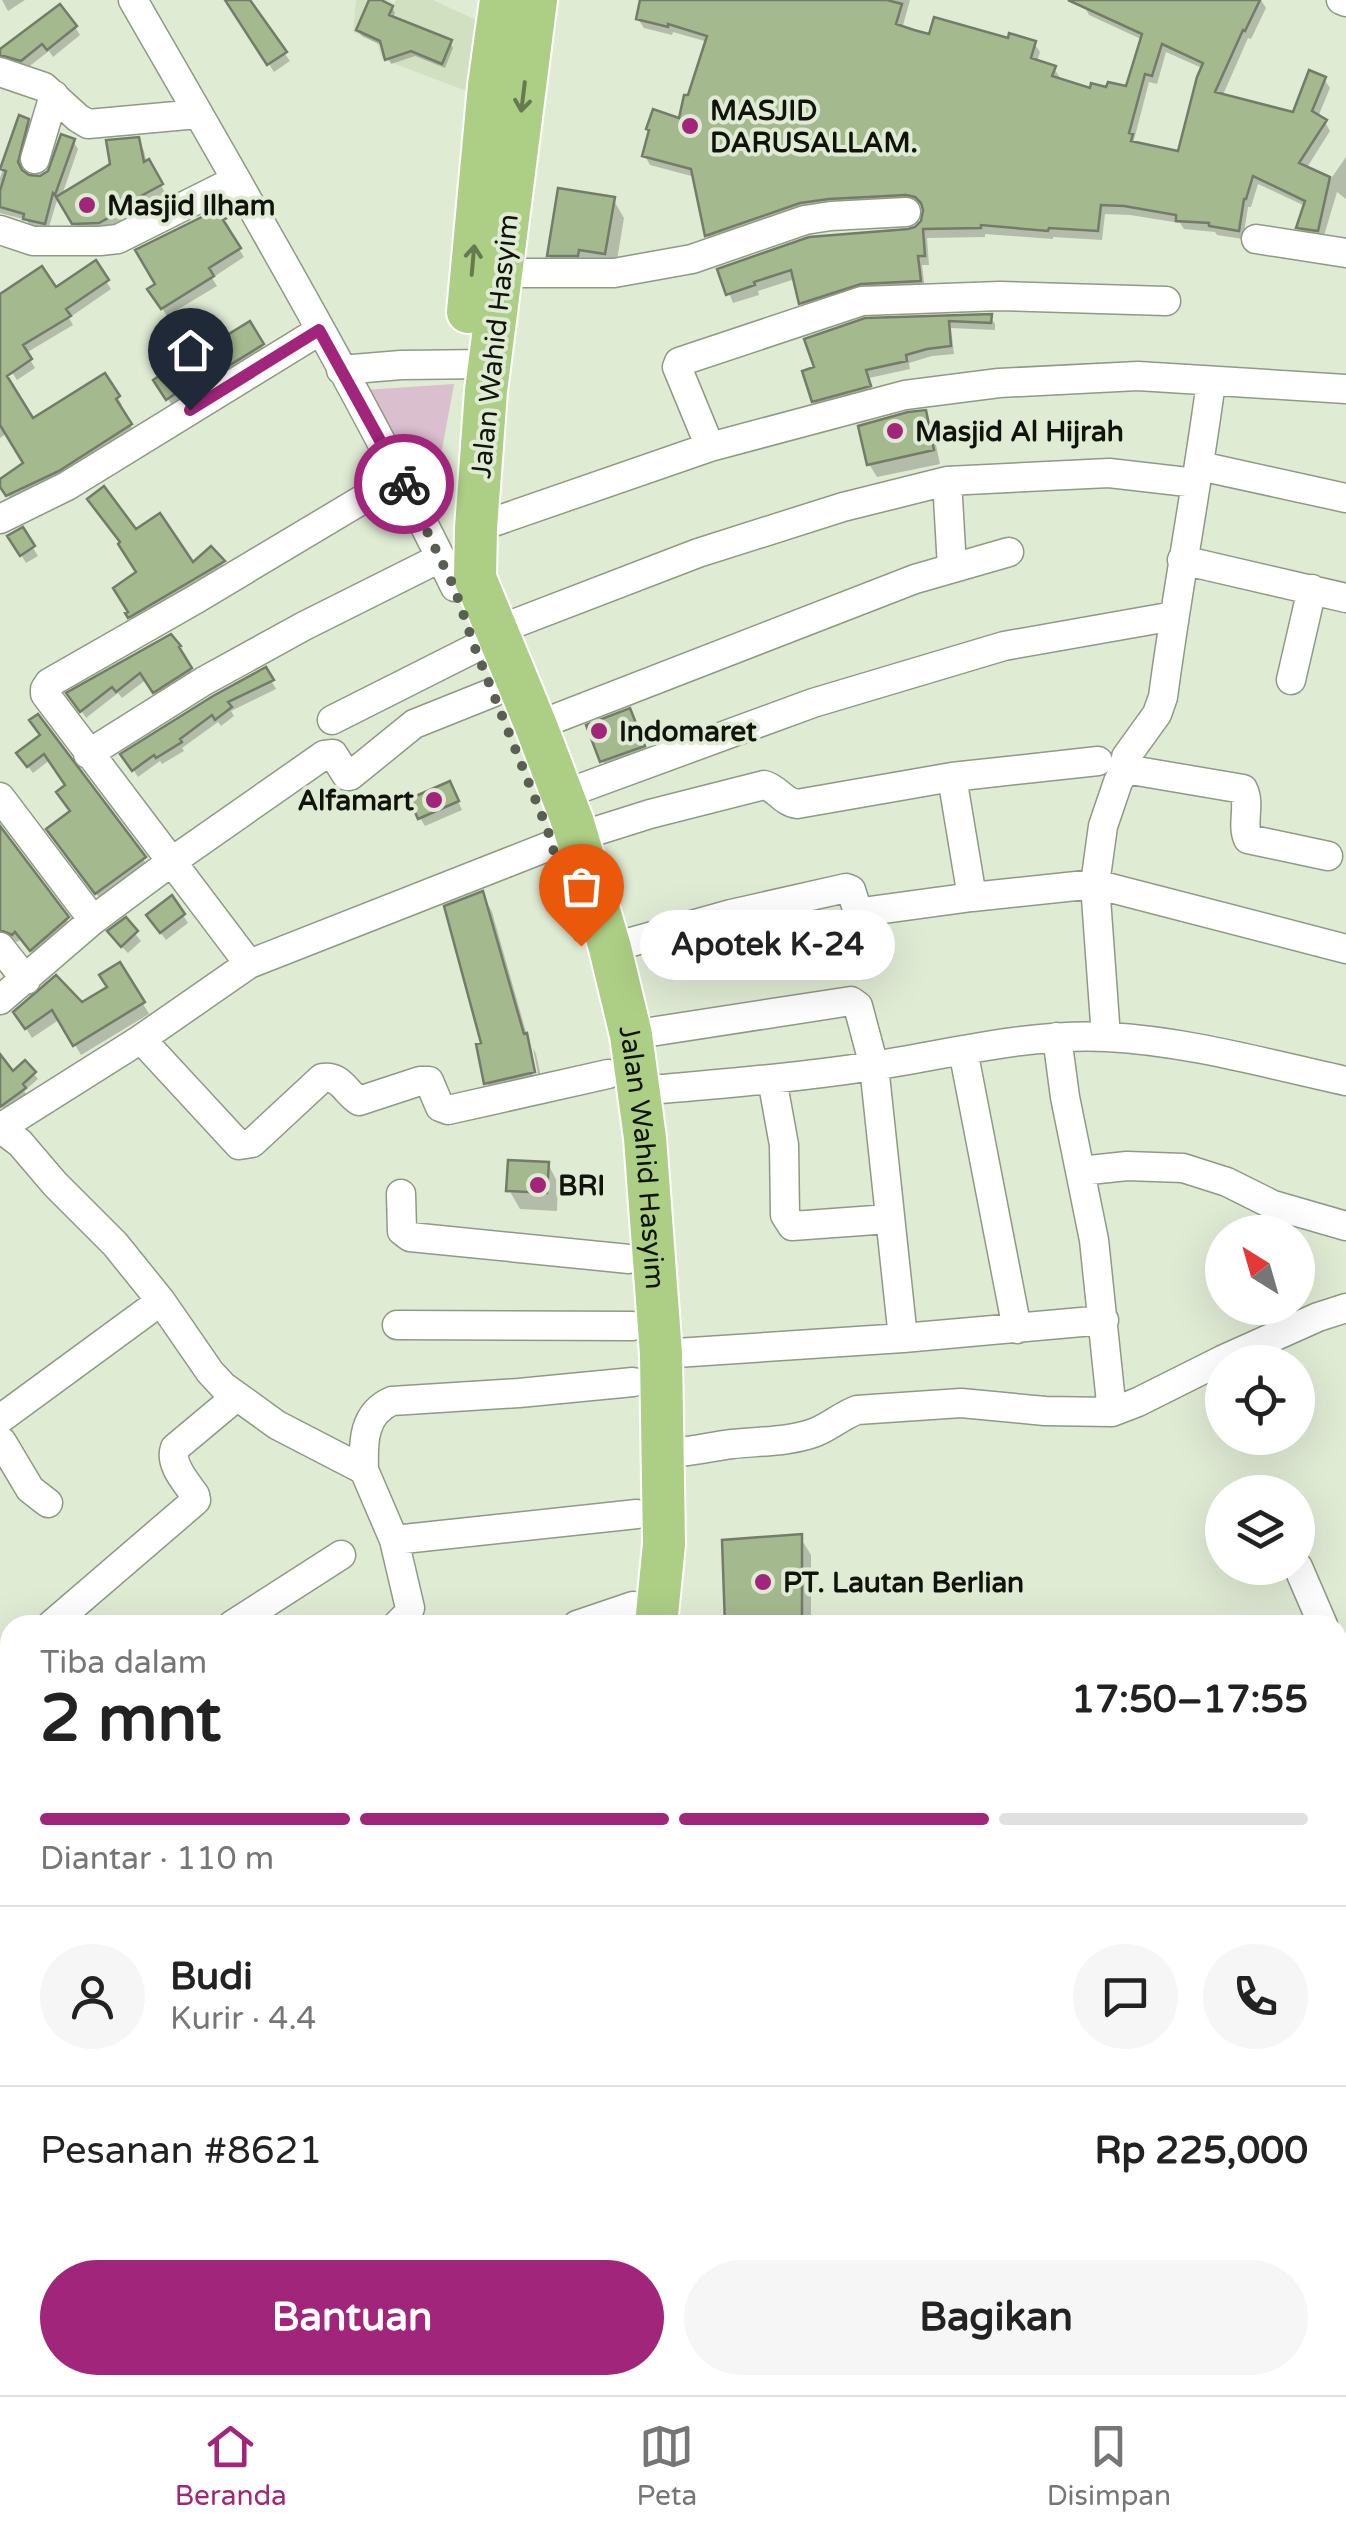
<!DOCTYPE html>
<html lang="id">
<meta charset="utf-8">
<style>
:root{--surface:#fff;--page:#f6f6f6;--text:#222;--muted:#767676;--line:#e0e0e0;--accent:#a1257b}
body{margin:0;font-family:"Varela Round",sans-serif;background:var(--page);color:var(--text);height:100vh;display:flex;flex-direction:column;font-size:38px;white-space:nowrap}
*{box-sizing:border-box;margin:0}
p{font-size:32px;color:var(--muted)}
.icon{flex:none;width:55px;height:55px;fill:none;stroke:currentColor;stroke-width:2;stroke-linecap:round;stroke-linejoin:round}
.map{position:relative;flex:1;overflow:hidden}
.drawer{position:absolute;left:0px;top:1615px;width:1348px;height:780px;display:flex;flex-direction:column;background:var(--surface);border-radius:30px 30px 0 0;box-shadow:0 10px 40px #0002}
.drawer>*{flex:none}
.needle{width:65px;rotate:323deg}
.fabs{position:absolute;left:1205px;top:1215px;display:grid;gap:20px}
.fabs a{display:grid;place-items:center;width:110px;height:110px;border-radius:50%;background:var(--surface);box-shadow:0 10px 40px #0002;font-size:50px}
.pin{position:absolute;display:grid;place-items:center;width:85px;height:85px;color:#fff;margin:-102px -42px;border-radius:50% 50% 50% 0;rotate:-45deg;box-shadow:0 0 10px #0007}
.pin .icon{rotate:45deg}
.courier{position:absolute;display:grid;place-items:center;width:100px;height:100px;margin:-50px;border:8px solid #a1257b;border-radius:50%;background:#fff;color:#222;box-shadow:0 2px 12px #0007}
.bubble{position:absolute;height:70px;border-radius:35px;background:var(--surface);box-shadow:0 10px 40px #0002;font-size:32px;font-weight:700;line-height:70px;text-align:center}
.summary em{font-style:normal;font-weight:700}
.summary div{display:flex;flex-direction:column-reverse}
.summary{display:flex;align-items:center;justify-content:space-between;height:170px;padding:0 40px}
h1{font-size:65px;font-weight:700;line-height:75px}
.bar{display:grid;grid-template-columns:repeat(4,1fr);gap:15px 10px;align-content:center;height:120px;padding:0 40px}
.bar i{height:12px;border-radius:8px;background:var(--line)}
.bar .current{background:var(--accent)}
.bar p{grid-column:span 4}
.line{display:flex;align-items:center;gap:25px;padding:0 40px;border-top:2px solid var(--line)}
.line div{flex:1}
.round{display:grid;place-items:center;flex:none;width:105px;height:105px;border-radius:52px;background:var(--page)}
.primary-button{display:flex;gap:20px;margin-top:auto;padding:20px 40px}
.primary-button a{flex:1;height:115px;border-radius:60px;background:var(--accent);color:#fff;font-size:40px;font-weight:700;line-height:115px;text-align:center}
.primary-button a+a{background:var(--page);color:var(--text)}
.tab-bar{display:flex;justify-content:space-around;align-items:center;height:140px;border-top:2px solid var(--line);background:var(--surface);font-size:28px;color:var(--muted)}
.tab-bar a{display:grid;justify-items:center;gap:5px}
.tab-bar .current{color:var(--accent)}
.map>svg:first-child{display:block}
.built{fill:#d2e0c2}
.green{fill:#dabfce}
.shadow{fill:#0003;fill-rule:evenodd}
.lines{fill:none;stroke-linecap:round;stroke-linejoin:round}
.stream{stroke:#d0a4be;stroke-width:6}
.building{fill:#a5b98f;stroke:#727c67;stroke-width:2.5;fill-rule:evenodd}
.minor-casing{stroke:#8f9983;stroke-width:31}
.highway-casing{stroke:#fff;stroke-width:46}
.minor{stroke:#fff;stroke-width:28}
.highway{stroke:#adce85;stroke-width:42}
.oneway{stroke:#667a4f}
.done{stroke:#595f52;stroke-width:10;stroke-dasharray:0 18}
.route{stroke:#a1257b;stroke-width:12}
.poi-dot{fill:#a1257b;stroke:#e0ebd4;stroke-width:4}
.labels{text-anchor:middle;stroke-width:8;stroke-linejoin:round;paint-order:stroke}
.poi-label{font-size:28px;font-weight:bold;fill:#10140c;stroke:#e0ebd4;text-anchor:start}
.street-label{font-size:28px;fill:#10140c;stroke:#e0ebd4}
</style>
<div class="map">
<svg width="1346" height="2395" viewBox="0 0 1346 2395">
<rect width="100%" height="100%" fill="#e0ebd4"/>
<path class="built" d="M 356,0 L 387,0 L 394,4 L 396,0 L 433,0 L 487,25 L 477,95 L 382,59 L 377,43 L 353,32 Z"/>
<path class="green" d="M 454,384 L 431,509 L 364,390 Z"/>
<path class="shadow" d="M 2,0 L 25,0 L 8,11 Z
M 240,0 L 247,0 L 290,61 L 274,72 L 232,6 Z
M 372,0 L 392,7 L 395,13 L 392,19 L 450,42 L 453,48 L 445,68 L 415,56 L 391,64 L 383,46 L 362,36 L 358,30 Z
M 643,0 L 910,0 L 902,29 L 931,37 L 1034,43 L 1040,52 L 1037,62 L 1054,68 L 1060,78 L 1058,80 L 1091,91 L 1127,89 L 1143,40 L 1089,15 L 1084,6 L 1087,0 L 1261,0 L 1266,8 L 1251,39 L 1248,38 L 1222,97 L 1294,115 L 1324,79 L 1330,88 L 1318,117 L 1325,122 L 1330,131 L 1306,169 L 1330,180 L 1346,157 L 1346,199 L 1337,192 L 1323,239 L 1305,236 L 1299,227 L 1305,206 L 1258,184 L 1251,207 L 1248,207 L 1243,239 L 1217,235 L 1215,232 L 1184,229 L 1180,223 L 1130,215 L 1105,214 L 1102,240 L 1053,237 L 1053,239 L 985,234 L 985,237 L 927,238 L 929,265 L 922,265 L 925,290 L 807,312 L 801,303 L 795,279 L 758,291 L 759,295 L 733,303 L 720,270 L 908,232 L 923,222 L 926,212 L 922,206 L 912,203 L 712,244 L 707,235 L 695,177 L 650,165 L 645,156 L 681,121 L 708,42 L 673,32 L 672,35 L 644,28 L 638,19 ZM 1166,52 L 1204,69 L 1179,154 L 1136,145 L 1134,140 L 1149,82 L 1157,84 Z
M 75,27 L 80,35 L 53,57 L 49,51 L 27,68 L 0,64 L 0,54 Z
M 20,118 L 27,121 L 32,129 L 21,173 L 28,178 L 41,178 L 50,173 L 73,141 L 78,149 L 61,198 L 113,165 L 138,140 L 144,151 L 147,164 L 148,163 L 167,196 L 121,221 L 123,224 L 81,234 L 58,197 L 48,230 L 30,227 L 27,220 L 0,213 L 0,178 Z
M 613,199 L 624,218 L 615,272 L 560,273 L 549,255 Z
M 219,211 L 230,228 L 227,230 L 244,257 L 212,278 L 217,286 L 167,316 L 151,290 Z
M 95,264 L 111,289 L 69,318 L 73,325 L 26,353 L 35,368 L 17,380 L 0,354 L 0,302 L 55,290 Z
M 990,316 L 995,324 L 995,330 L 951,328 L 954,354 L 932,356 L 909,363 L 910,369 L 869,378 L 873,394 L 819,409 L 814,401 L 866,321 Z
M 249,324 L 270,359 L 234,380 L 214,346 Z
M 174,369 L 191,395 L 173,407 L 156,380 Z
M 105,376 L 122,405 L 119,408 L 135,433 L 13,503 L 0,482 L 27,464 L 7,433 L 0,438 L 0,383 L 32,421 Z
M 925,413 L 932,426 L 940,464 L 877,477 L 869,464 Z
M 22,530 L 38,556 L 26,563 L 10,537 Z
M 211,549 L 226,569 L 134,623 L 128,614 L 141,583 L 192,566 Z
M 182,656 L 195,677 L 159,699 L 147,679 L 122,698 L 118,693 L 86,718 L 70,694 Z
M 265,670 L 276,689 L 231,711 L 234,716 L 221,726 L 218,722 L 182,748 L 184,751 L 162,764 L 160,761 L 138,777 L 124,755 Z
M 629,711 L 640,730 L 653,765 L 613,780 L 603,761 L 590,727 Z
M 38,717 L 148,866 L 101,900 L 53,837 L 73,812 L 68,786 L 50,760 L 33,773 L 24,761 L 42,736 Z
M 454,792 L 462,810 L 425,826 L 420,818 Z
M 0,830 L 72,927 L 36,958 L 21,939 L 17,942 L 4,937 L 0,939 Z
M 482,894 L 492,912 L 528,1039 L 525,1036 L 535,1085 L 540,1084 L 533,1048 L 536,1054 L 544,1091 L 497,1101 L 487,1083 Z
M 183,915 L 188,923 L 166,940 L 154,924 Z
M 125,921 L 141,941 L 128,953 L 115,940 Z
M 120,965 L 149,1014 L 81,1055 L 60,1019 L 32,1038 L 16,1012 L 82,1005 L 110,988 Z
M 0,1059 L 13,1075 L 25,1063 L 38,1079 L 24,1091 L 27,1095 L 5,1111 L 0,1105 Z
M 548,1164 L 558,1183 L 557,1211 L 520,1209 L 509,1190 Z
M 800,1537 L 811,1555 L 811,1625 L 728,1625 Z
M 0,1878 L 7,1886 L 10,1884 L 10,1944 L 0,1931 Z
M 10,2058 L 10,2080 L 0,2067 L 0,2062 Z
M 1,2105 L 10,2117 L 10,2136 L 5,2136 L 0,2130 Z
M 278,2385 L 281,2385 L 288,2395 L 263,2395 Z
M 389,2385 L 470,2385 L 467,2395 L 386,2395 Z"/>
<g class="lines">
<path class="stream" d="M 0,1757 L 10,1769
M 724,2385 L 737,2395"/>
</g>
<path class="building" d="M 225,0 L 250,0 L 287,52 L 267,65 Z
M 369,0 L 381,0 L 393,6 L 389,15 L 452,40 L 442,64 L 411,51 L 385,60 L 380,41 L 356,30 Z
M 640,0 L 887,0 L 902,4 L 896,24 L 914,30 L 929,34 L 934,17 L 1008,38 L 1009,33 L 1036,41 L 1031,58 L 1056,66 L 1052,76 L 1090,88 L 1091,83 L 1106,87 L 1108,82 L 1126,86 L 1142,34 L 1068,0 L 1260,0 L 1245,31 L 1243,30 L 1215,92 L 1293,112 L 1309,70 L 1326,77 L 1312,111 L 1327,120 L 1299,163 L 1330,177 L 1318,231 L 1296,228 L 1305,201 L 1253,176 L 1246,199 L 1244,199 L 1239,231 L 1209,226 L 1209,223 L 1176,221 L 1176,215 L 1124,206 L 1101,205 L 1098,231 L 1049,228 L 1048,231 L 981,225 L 981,228 L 923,229 L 925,256 L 918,256 L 921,281 L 861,284 L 799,304 L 791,270 L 754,282 L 755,285 L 726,295 L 717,269 L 809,237 L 908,229 L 915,227 L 921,221 L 923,210 L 921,203 L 915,197 L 906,195 L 829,199 L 800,203 L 705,236 L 691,169 L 642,156 L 649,130 L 646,129 L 653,109 L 679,118 L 684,95 L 688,95 L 707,36 L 668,24 L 668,27 L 636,19 ZM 1162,44 L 1203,63 L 1197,77 L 1178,151 L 1131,141 L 1133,134 L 1129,133 L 1145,74 L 1152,76 Z
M 60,4 L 77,26 L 47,50 L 42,44 L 21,61 L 0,55 L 0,49 Z
M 19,115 L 29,119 L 18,162 L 22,170 L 29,175 L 40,176 L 48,171 L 61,134 L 75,139 L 55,195 L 53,193 L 45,224 L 23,219 L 24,214 L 0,207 L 0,191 L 6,171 L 0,169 Z
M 139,137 L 144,162 L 149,159 L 163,184 L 117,209 L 119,212 L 99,223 L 72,224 L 56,197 L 110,164 L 106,140 Z
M 558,188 L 615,197 L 605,254 L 579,250 L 578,256 L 547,256 Z
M 220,208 L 227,218 L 223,220 L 241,248 L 209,268 L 214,276 L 161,309 L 147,289 L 155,284 L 135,250 Z
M 96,260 L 109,280 L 66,309 L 71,316 L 23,345 L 32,359 L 7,376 L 33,418 L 105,373 L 120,396 L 116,399 L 132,424 L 59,471 L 6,496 L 0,487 L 0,479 L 23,463 L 0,425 L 0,294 L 42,266 L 56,287 Z
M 992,314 L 991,323 L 949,321 L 951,346 L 927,349 L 906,355 L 907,361 L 866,370 L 871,386 L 812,402 L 802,371 L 814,367 L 804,339 L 865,318 Z
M 250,321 L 264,344 L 225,368 L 211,345 Z
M 175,365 L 188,385 L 166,400 L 153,380 Z
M 926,410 L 934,450 L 867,465 L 858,426 L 908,412 Z
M 104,486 L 136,529 L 160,513 L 193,562 L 211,546 L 225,561 L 128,618 L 125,613 L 128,612 L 113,588 L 136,572 L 118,544 L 120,542 L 87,499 Z
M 23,527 L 35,546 L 20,556 L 7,536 Z
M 171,634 L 181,646 L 179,647 L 192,668 L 153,693 L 140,673 L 116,692 L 112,687 L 80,712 L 66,693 Z
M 266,667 L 274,680 L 228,702 L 232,707 L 215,720 L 212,715 L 180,739 L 182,742 L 156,758 L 154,755 L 132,771 L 120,754 L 213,696 Z
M 630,708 L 645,746 L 600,762 L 586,725 Z
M 38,714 L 146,857 L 95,894 L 46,829 L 70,811 L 56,792 L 65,785 L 44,754 L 27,767 L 16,753 L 40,735 L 29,720 Z
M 450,781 L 459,801 L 418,819 L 409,799 Z
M 0,826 L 69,917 L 30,951 L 15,932 L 12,935 L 0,930 Z
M 483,891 L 524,1034 L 527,1033 L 535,1072 L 484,1084 L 476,1044 L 481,1043 L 444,906 Z
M 172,895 L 185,914 L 160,933 L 146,915 Z
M 126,917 L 138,931 L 121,947 L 107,931 Z
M 120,962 L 145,1002 L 73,1046 L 52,1010 L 25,1029 L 13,1012 L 56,975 L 82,1002 L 107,987 L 99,975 Z
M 0,1054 L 13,1071 L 25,1060 L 36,1072 L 23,1084 L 26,1088 L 0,1107 Z
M 508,1160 L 549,1162 L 547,1193 L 506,1191 Z
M 802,1534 L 802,1625 L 725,1625 L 722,1540 Z"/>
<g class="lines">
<g class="minor-casing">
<path id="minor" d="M 133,0 C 244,193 357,386 455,587
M 1341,0 L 1346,2
M 0,72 L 44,87 L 78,118 L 88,124 L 198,114
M 35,159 L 54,95
M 0,230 L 33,241 L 100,241 L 118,239 L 236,180
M 1256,239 L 1346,253
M 501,273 L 614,273 L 692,259 L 805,220 L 831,216 L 906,212
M 341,370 L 401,365 L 489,364
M 710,447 L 677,367 L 679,362 L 862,301 L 1000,296 L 1166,301
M 1200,466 L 1346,498
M 947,481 L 952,567
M 0,519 L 67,486 L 319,331
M 476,528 L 710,447 L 905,395 L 999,383 L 1138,376 L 1346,389
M 1182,560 L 1346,598
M 495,631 L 698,553 L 843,507 L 947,481 L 1109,473 L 1196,483
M 1291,680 L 1312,589
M 332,720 L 475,648
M 536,726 L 915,579 L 1009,552
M 88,754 L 204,681 L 304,626 L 440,558
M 1125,769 L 1243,789 C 1251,804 1241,824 1248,839 L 1328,856
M 952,777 L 972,897
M 562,795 L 813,703 L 1004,646 L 1174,616
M 0,797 L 93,920 L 0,1000
M 577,837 L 650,814 L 764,785 C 777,788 783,802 797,804 L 952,777 L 1098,761
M 93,920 L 171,862 L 324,755 L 333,754 L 347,776 L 350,776 L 414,724 L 494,692
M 0,947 L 26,980
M 610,948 L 731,914 L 846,888 L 851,890 L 857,909 L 862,912 L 972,897 L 1095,884 L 1346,949
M 249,964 L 45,694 L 45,689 L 49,683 L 196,599 L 400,477
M 631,1035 L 851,1001 L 858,1006 L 874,1066 L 903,1338 L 661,1354
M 1057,1037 L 1065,1097 L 1094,1240 L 1112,1412
M 1106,1037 L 1095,884 L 1103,826 L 1118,782 L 1125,769 L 1126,757 L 1157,714 L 1163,697 C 1177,591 1197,487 1211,382
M 141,1039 L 239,1145 L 252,1143 L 322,1078 C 341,1075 345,1092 359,1101 L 420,1081 L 429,1081 L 440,1107 L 448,1110 L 608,1074
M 963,1050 L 1017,1329
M 772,1079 L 784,1145 L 785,1215 L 792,1226 L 889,1219
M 639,1091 C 717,1084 796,1078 873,1066 C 950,1054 1029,1033 1107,1037 C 1187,1041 1268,1064 1346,1081
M 1080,1171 L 1127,1166 L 1183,1168 L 1227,1182 L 1273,1205 L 1346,1226
M 401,1194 L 402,1231 L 410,1237 L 629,1259
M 397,1325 L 632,1326
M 903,1338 L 1104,1320
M 0,1419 L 161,1301
M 0,1443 L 2,1442 L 30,1489 L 48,1503
M 663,1453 C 686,1453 708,1447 732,1444 C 760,1441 790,1442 816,1432 C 831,1426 843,1415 857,1410 L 961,1403 L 1045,1411 L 1112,1412 L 1138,1402 L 1222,1360 L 1318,1317 L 1346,1308
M 364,1470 C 363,1443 363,1413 392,1401 L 519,1393 L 633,1382
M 394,1540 L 637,1514
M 1298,1567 L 1323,1625
M 51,1625 L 193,1503 L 196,1500 L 195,1495 C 186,1482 169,1464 175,1448 L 236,1397
M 232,1625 L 341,1555
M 397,1625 L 407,1615 L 410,1608 L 394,1540 L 364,1470 L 277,1425 L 223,1386 L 210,1372 L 161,1301 L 115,1244 L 55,1184 L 20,1143 L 0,1128 L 141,1039 L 249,964 L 552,845
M 577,1625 L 633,1606
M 1338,1659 L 1346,1655
M 0,1668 L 10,1659
M 0,1689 L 10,1699
M 1338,1800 L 1346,1795
M 0,1821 L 10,1833
M 1338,1871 L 1346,1882
M 1338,1985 L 1346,1997
M 0,2042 L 10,2035
M 0,2145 L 10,2157
M 0,2352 L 10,2356
M 86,2385 L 128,2391 L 152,2385
M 312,2385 L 317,2395
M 693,2385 L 707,2395
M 841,2385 L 854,2395
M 926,2385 L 940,2395
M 1150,2385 L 1150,2395"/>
</g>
<g class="highway-casing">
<g id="highway">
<path id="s1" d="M 536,0 L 486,391 L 476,528 L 475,578 L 536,726 L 573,823 L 610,948 L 631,1035 L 645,1138 L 661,1354 L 664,1544 L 656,1625"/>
<path d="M 468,312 L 489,86 L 501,0"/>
<path d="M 553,2395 L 554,2385"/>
</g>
</g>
<use href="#minor" class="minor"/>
<use href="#highway" class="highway"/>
</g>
<defs><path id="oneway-shaft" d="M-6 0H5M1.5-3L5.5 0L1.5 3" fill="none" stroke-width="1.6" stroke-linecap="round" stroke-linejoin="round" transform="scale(2.5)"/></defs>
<g class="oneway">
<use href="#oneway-shaft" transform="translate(523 97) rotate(97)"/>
<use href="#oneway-shaft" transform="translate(473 260) rotate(-85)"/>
</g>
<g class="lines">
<path class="done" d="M 404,484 L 454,587 L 475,648 L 548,831 L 581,946"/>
<path class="route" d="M 190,410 L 319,330 L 404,484"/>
</g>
<g class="poi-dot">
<circle cx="690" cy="126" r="10"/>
<circle cx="87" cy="205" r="10"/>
<circle cx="895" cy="431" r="10"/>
<circle cx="599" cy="731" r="10"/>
<circle cx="434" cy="800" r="10"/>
<circle cx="538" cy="1185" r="10"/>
<circle cx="763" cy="1582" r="10"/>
</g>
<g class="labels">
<g class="poi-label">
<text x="710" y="120">MASJID<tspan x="710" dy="32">DARUSALLAM.</tspan></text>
<text x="107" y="215">Masjid Ilham</text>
<text x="915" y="441">Masjid Al Hijrah</text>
<text x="619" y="741">Indomaret</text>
<text x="414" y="810" text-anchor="end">Alfamart</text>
<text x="558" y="1195">BRI</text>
<text x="783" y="1592">PT. Lautan Berlian</text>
</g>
<g class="street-label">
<text transform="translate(494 346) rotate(-84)" y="10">Jalan Wahid Hasyim</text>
<text dy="10" stroke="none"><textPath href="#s1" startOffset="1188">Jalan Wahid Hasyim</textPath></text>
</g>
</g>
</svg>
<div class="fabs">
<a><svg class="needle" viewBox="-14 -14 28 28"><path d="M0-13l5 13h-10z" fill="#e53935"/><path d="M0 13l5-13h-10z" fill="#767676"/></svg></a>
<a><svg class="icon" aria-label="locate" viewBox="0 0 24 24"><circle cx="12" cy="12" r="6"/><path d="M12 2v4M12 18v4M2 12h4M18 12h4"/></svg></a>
<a><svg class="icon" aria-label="layers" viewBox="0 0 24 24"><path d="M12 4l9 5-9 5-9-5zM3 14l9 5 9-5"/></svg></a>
</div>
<div class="pin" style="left:581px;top:946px;background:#ea580c"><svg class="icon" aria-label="bag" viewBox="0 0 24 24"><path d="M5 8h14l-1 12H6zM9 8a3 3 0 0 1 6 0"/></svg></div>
<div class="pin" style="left:190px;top:410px;background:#1f2937"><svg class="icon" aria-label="home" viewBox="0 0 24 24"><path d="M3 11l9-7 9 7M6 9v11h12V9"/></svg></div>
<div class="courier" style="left:404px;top:484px"><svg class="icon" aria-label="bike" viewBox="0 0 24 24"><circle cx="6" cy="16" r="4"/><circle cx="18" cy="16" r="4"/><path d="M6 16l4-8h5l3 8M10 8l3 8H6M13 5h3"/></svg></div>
<div class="bubble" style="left:640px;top:910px;width:255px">Apotek K-24</div>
<section class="drawer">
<div class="summary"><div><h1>2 mnt</h1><p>Tiba dalam</p></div><em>17:50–17:55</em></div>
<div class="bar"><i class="current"></i><i class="current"></i><i class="current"></i><i></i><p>Diantar · 110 m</p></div>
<div class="line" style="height:180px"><a class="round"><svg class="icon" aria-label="person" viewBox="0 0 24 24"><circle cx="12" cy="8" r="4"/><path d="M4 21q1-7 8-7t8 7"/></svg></a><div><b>Budi</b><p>Kurir · 4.4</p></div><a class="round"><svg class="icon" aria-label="chat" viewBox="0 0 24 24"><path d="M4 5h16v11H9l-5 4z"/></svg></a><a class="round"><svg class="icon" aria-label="phone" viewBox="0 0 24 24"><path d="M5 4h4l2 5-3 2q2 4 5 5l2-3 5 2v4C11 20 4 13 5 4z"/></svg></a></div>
<div class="line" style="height:130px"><div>Pesanan #8621</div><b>Rp 225,000</b></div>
<div class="primary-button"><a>Bantuan</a><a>Bagikan</a></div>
</section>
</div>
<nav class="tab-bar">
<a class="current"><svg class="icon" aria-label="home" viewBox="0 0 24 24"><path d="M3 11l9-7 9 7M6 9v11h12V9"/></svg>Beranda</a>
<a><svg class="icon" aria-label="map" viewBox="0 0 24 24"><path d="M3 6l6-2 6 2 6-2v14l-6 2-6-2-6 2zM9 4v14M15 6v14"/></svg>Peta</a>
<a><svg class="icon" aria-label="saved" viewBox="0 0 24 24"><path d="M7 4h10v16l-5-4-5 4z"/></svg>Disimpan</a>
</nav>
